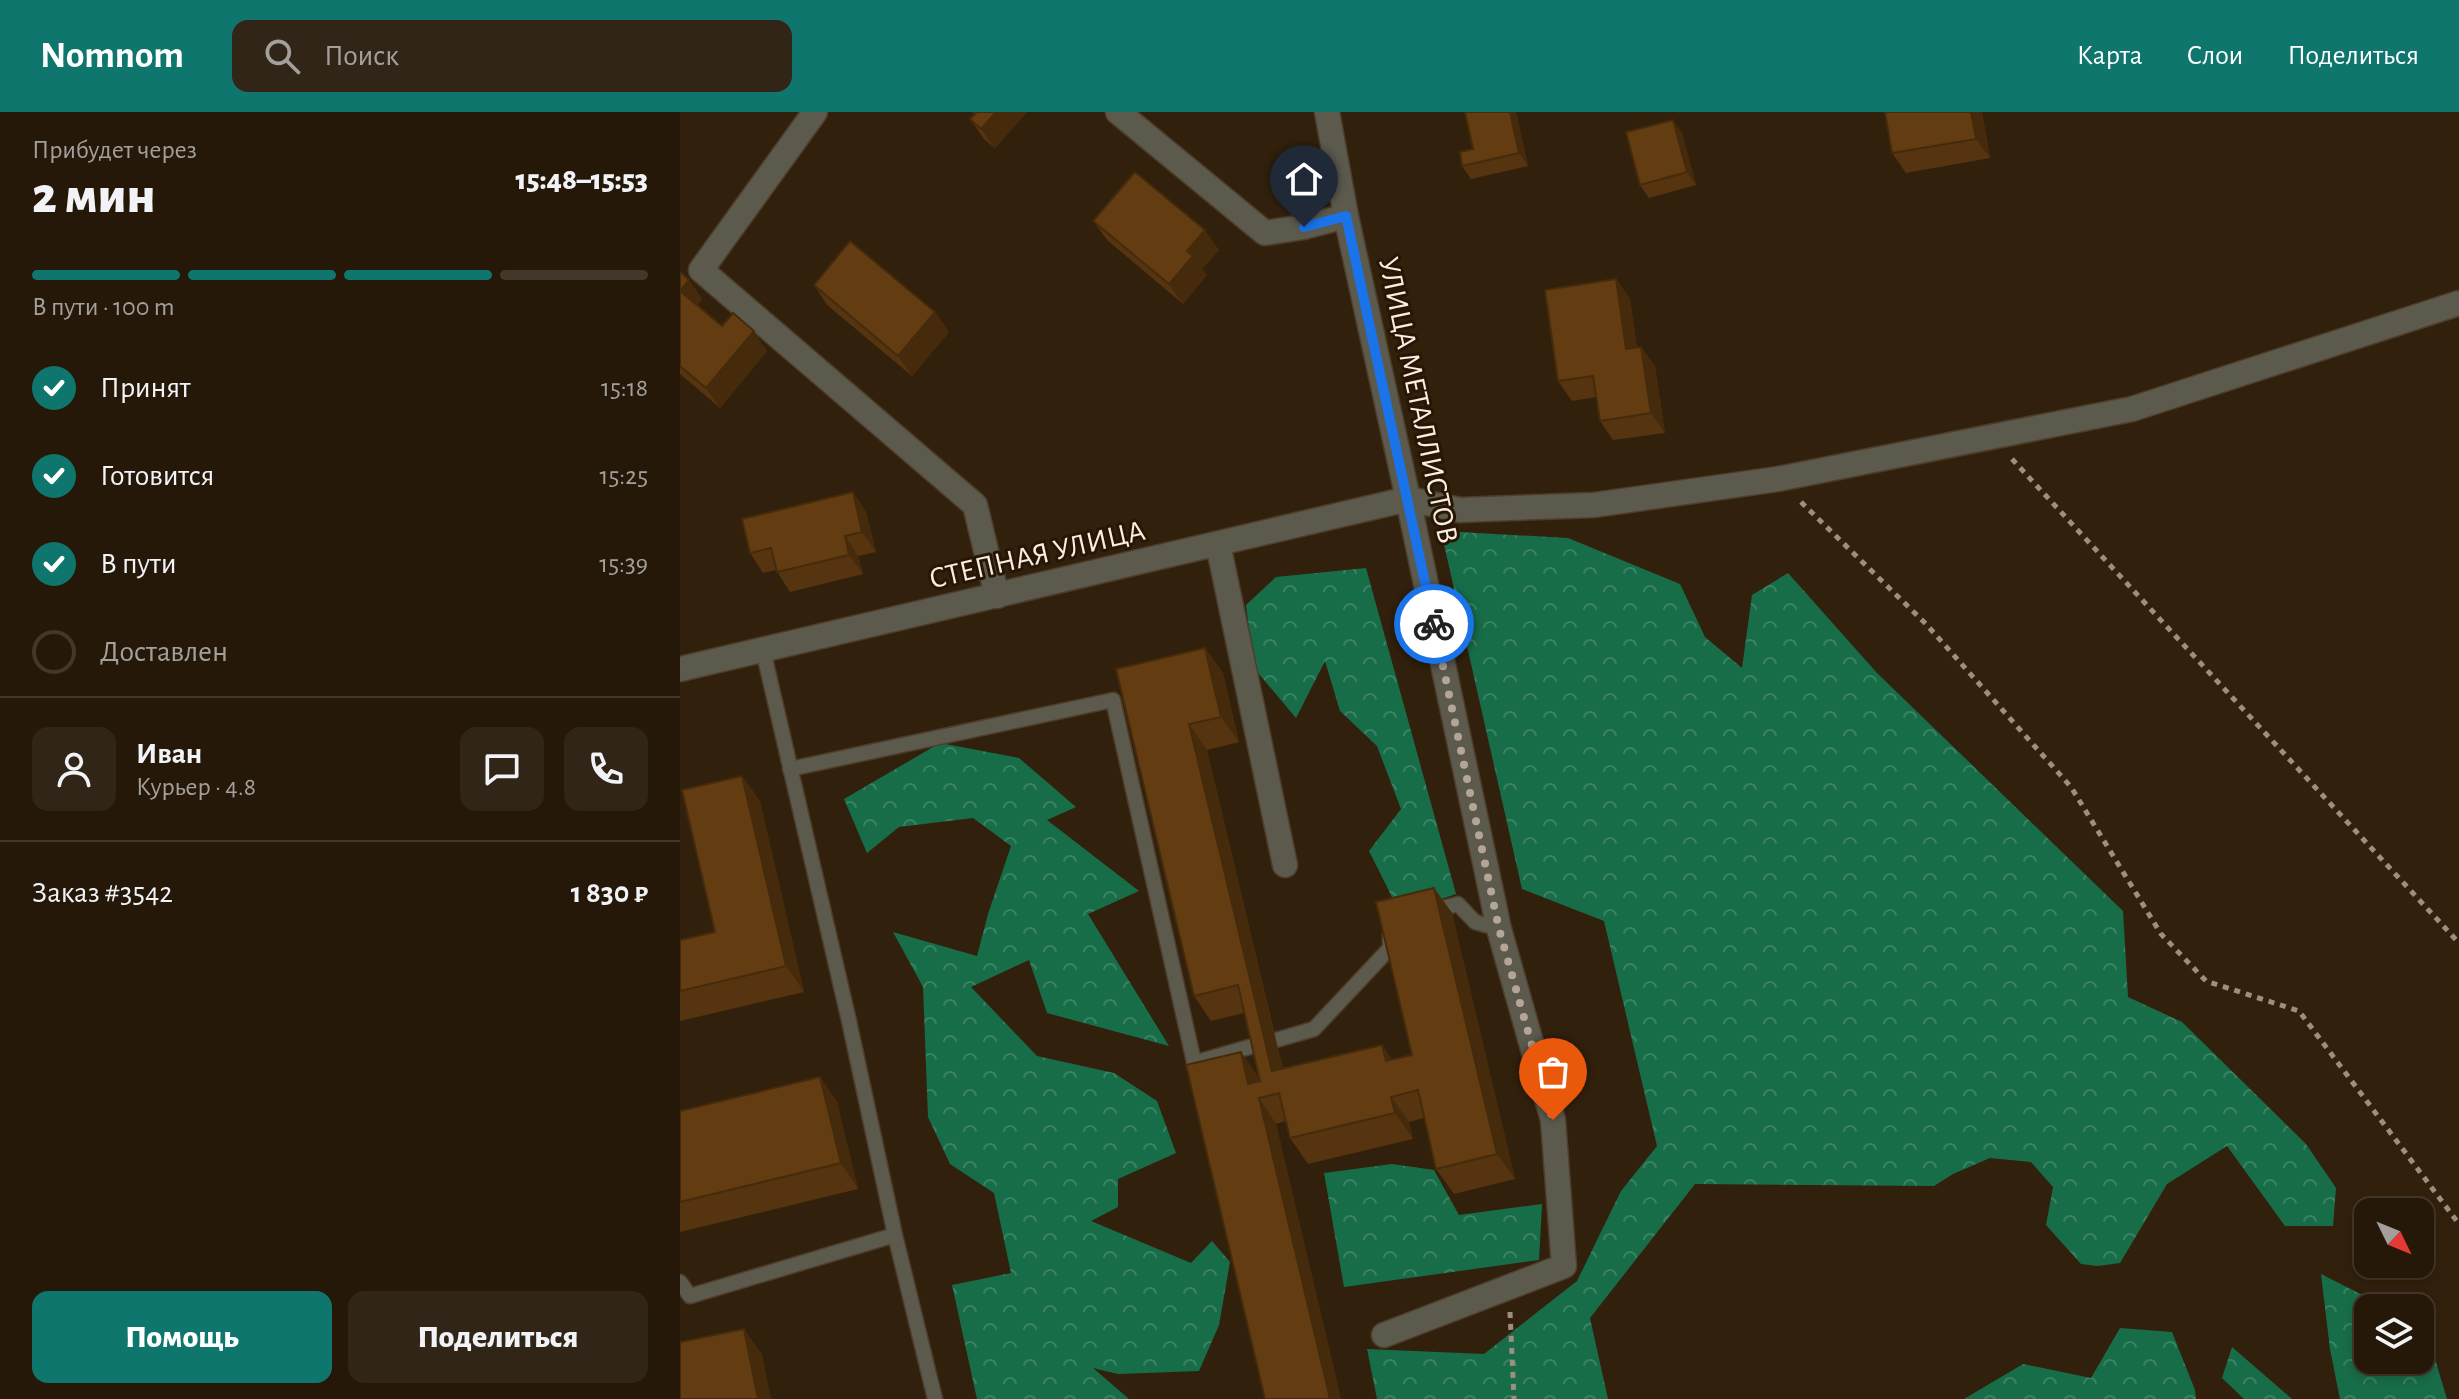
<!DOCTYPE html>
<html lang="ru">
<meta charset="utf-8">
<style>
:root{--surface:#251809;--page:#312517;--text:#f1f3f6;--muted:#a3a09c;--line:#42372a;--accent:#0f766e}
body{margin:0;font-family:"Alegreya Sans",sans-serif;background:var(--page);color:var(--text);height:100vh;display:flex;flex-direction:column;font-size:30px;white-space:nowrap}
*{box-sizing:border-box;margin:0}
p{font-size:26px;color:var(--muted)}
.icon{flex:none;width:44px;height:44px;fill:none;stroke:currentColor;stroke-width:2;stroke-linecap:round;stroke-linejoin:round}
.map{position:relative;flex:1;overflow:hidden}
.side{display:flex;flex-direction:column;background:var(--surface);width:680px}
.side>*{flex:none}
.needle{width:52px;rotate:133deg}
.buttons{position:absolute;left:1674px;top:1086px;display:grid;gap:16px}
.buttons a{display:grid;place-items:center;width:80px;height:80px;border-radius:16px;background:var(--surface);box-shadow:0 4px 12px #0003,0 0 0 2px var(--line);font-size:40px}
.pin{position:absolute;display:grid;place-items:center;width:68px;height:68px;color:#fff;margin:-82px -34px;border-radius:50% 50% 50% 0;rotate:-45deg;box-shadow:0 0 8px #0007}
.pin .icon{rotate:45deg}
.courier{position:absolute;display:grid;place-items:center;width:80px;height:80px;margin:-40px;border:6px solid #1a73e8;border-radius:50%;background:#fff;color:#222;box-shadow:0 2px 10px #0007}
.overview em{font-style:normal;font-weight:800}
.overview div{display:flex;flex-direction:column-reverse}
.overview{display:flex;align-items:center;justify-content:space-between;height:136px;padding:0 32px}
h1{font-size:52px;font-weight:800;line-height:60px}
.bar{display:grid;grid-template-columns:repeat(4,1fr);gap:12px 8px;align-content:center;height:96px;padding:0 32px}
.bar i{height:10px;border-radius:6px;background:var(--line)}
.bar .current{background:var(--accent)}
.bar p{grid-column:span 4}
.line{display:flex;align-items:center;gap:20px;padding:0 32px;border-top:2px solid var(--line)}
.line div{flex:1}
.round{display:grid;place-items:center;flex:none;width:84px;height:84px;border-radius:16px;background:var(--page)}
ol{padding:0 32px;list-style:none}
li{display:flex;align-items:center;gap:24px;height:88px}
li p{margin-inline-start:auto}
li .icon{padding:8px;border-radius:50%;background:var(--accent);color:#fff;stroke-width:4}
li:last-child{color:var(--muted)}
li i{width:44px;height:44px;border:4px solid var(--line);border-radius:50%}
.action{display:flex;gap:16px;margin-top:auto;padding:16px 32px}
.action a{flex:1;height:92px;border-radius:16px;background:var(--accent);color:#fff;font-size:32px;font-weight:800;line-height:92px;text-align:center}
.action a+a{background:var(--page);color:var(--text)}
header{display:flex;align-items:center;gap:48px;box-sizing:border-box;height:112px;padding:0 40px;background:var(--accent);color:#fff}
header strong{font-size:38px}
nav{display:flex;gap:44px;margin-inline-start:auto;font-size:28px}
.search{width:560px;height:72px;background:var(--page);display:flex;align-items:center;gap:20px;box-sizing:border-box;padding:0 28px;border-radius:16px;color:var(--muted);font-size:30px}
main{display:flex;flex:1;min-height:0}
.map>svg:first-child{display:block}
.forest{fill:url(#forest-crowns)}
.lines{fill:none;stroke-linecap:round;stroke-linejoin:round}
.service-casing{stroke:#4d3d2a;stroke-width:17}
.minor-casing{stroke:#4d3d2a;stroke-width:27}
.tertiary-casing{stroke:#4d3d2a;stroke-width:27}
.path{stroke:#9d8e7f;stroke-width:5;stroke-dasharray:6 6;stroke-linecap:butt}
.service{stroke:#5c594d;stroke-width:14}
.minor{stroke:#5c594d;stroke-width:24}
.tertiary{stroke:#5c594d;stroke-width:24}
.wall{fill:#55340f}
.shaded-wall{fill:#452b0c}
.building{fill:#633d11;stroke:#452b0c;stroke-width:2}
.done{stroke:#b4a697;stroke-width:8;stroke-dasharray:0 14.4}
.route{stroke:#1a73e8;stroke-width:10}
.labels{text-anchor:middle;stroke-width:6;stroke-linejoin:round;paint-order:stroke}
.street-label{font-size:30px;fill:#faeee2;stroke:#271604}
</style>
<header>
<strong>Nomnom</strong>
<div class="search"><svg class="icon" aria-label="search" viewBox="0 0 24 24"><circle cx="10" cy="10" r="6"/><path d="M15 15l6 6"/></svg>Поиск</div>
<nav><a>Карта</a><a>Слои</a><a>Поделиться</a></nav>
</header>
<main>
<section class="side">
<div class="overview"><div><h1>2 мин</h1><p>Прибудет через</p></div><em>15:48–15:53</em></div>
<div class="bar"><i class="current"></i><i class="current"></i><i class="current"></i><i></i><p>В пути · 100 m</p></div>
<ol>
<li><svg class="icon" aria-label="check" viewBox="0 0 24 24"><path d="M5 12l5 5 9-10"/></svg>Принят<p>15:18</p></li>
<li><svg class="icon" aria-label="check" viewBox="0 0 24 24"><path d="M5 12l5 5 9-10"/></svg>Готовится<p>15:25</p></li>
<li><svg class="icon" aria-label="check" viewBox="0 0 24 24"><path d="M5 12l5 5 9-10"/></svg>В пути<p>15:39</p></li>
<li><i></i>Доставлен</li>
</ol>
<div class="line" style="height:144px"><a class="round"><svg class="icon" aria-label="person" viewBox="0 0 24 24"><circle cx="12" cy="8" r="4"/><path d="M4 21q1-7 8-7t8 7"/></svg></a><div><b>Иван</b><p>Курьер · 4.8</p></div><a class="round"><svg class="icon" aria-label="chat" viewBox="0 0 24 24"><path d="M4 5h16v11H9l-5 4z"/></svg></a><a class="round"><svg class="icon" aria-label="phone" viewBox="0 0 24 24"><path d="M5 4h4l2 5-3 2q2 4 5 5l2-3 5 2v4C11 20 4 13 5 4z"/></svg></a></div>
<div class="line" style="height:104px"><div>Заказ #3542</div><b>1 830 ₽</b></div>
<div class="action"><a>Помощь</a><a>Поделиться</a></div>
</section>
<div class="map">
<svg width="1779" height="1287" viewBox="0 0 1779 1287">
<defs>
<pattern id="forest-crowns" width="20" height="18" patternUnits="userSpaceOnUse" patternTransform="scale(2)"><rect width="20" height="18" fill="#186d49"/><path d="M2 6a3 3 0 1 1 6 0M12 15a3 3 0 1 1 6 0" fill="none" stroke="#3a8263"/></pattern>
</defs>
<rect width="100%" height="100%" fill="#31200c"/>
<path class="forest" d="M 761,419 L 888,426 L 1000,472 L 1025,525 L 1062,556 L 1072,483 L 1108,461 L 1197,561 L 1443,799 L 1448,885 L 1502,910 L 1626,1032 L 1656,1076 L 1653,1114 L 1605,1114 L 1547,1034 L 1487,1072 L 1440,1151 L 1418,1154 L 1401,1152 L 1366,1113 L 1373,1075 L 1351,1050 L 1310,1046 L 1273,1062 L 1254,1074 L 1015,1072 L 910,1206 L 928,1287 L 697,1287 L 687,1237 L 804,1242 L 897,1169 L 941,1079 L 977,1034 L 924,809 L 842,777 Z
M 686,456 L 776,782 L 720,801 L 689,739 L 721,697 L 697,634 L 660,599 L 645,549 L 616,606 L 574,556 L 566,493 L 596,465 Z
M 260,631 L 339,646 L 396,695 L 367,708 L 459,779 L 408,802 L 489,934 L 367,901 L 349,848 L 291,875 L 357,944 L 434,961 L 477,989 L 496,1041 L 438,1067 L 438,1095 L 411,1109 L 511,1151 L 532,1129 L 550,1150 L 539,1213 L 519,1259 L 438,1262 L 413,1256 L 449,1287 L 297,1287 L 272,1173 L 331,1161 L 314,1081 L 270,1052 L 248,1005 L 243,875 L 213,820 L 297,844 L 308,802 L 331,734 L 293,706 L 219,715 L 187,741 L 164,687 Z
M 712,1052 L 754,1058 L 779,1103 L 862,1092 L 859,1148 L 664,1175 L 644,1061 Z
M 1641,1162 L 1708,1196 L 1688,1196 L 1688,1248 L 1740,1248 L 1740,1212 L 1745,1214 L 1767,1287 L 1660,1287 L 1650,1237 Z
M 1440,1216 L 1492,1220 L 1515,1278 L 1516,1287 L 1284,1287 L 1343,1252 L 1411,1266 Z
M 1552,1235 L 1612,1287 L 1564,1287 L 1542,1266 Z"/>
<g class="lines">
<g class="service-casing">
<path id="service" d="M 83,538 L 169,909 L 215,1123 L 255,1287
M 110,657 L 433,588 L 518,968
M 752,799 L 778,792 L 795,810 L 819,817
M 596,928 L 634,917 L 710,836 L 710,823
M 514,951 L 583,931
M 0,1170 L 10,1184 L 215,1123"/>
</g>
<g class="minor-casing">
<path id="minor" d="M 135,0 L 21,158 L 295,393 L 317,484
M 438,0 L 585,121 L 624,115 L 666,104
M 538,432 L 605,753
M 0,557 L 728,387 L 780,398 L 914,393 L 1098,367 L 1452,297 L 1779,191
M 704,1223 L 884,1154 L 873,1008 L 819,817 L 728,387"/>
</g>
<g class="tertiary-casing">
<path id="tertiary" d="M 647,0 L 666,104 L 728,387"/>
</g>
<path class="path" d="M 1332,347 L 1779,831
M 1121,390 L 1246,512 L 1391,675 L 1481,822 L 1526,869 L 1619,899 L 1779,1112
M 830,1200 L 834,1287"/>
<use href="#service" class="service"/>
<use href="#minor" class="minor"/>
<use href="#tertiary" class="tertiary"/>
</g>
<path class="wall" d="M 292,0 L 347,0 L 315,36 L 304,27 L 290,7 L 295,2 Z
M 836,0 L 848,54 L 791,67 L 782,54 Z
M 1205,0 L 1302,0 L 1310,46 L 1226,61 L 1212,41 Z
M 1002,21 L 1016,73 L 969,86 L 960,73 Z
M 413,109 L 539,138 L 522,157 L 527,163 L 503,192 L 427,128 Z
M 0,160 L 9,168 L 22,187 L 17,194 L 42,214 L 87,239 L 40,296 L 0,262 Z
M 936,167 L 950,187 L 957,236 L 961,235 L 975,254 L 985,321 L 933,328 L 920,309 L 916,285 L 892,289 L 878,269 Z
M 134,173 L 255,200 L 269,220 L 232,264 L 147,193 Z
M 173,380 L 186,400 L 196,440 L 178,444 L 183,462 L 110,480 L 96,458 L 83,461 L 70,441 Z
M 525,536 L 543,561 L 559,630 L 527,638 L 603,957 L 702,933 L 712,948 L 732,943 L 754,776 L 772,801 L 835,1067 L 774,1082 L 756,1057 L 744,1006 L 729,1010 L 733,1027 L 628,1052 L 610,1026 L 606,1009 L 596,1012 L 661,1287 L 561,940 L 578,965 L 579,969 L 580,969 L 564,901 L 531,909 L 514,884 L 436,557 Z
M 62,664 L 80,689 L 124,880 L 0,909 L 0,828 L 35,820 Z
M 140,965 L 157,990 L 178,1077 L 0,1120 L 0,999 Z"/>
<path class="shaded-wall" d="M 316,0 L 347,0 L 315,36 L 301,17 Z
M 830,0 L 836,0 L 848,54 L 839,41 Z
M 1291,0 L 1302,0 L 1310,46 L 1296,27 Z
M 993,8 L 1002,21 L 1016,73 L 1007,60 Z
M 525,118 L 539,138 L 522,157 L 527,163 L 503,192 L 489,172 L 507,139 Z
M 936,167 L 950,187 L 960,257 L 946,237 Z
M 9,168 L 22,187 L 13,198 L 0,179 Z
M 255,200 L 269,220 L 232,264 L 218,244 Z
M 74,219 L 87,239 L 40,296 L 26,276 Z
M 961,235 L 975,254 L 985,321 L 971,301 Z
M 173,380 L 186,400 L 196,440 L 182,420 Z
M 165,424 L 178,444 L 183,462 L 169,443 Z
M 525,536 L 543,561 L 559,630 L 541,605 Z
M 509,612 L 527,638 L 609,985 L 592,959 Z
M 62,664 L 80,689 L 124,880 L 106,854 Z
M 754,776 L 772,801 L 835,1067 L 817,1042 Z
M 702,933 L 719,958 L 706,949 Z
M 561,940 L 578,965 L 583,985 L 579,986 L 596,1012 L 661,1287 L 650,1287 Z
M 140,965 L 157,990 L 178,1077 L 161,1051 Z
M 711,985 L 729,1010 L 733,1027 L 715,1001 Z
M 64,1217 L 82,1242 L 91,1287 L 78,1287 Z"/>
<path class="building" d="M 297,0 L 316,0 L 301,17 L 290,7 Z
M 785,0 L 830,0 L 839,41 L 782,54 L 780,40 L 793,37 Z
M 1205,0 L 1291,0 L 1296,27 L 1212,41 Z
M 993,8 L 1007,60 L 960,73 L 946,20 Z
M 455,60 L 525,118 L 507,139 L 513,144 L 489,172 L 413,109 Z
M 170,129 L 255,200 L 218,244 L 134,173 Z
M 0,160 L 9,168 L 0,179 Z
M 936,167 L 946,237 L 961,235 L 971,301 L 920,309 L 913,264 L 878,269 L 865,178 Z
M 0,179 L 42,214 L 53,201 L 74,219 L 26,276 L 0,254 Z
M 173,380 L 182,420 L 165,424 L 169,443 L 97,460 L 91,436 L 70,441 L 62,407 Z
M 525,536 L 541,605 L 509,612 L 592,959 L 702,933 L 706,949 L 732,943 L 696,790 L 754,776 L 817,1042 L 756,1057 L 738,978 L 711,985 L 715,1001 L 610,1026 L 599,981 L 579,986 L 650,1287 L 585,1287 L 506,953 L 561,940 L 568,972 L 580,969 L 558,873 L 514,884 L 436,557 Z
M 62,664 L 106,854 L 0,879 L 0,828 L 35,820 L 2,678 Z
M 140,965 L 161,1051 L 0,1090 L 0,999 Z
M 64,1217 L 78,1287 L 0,1287 L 0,1230 Z"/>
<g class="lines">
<path class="done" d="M 754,512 L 819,817 L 873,1008"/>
<path class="route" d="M 624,115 L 666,104 L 754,512"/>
</g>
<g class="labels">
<g class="street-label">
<text transform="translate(739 288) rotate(78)" y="10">УЛИЦА МЕТАЛЛИСТОВ</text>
<text transform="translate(357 442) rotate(-13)" y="10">СТЕПНАЯ УЛИЦА</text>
</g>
</g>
</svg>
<div class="buttons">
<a><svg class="needle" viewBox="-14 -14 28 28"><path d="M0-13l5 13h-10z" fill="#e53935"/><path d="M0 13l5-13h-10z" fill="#a3a09c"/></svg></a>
<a><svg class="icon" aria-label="layers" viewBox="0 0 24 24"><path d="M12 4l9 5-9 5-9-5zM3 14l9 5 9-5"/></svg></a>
</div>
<div class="pin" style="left:873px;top:1008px;background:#ea580c"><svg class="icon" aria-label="bag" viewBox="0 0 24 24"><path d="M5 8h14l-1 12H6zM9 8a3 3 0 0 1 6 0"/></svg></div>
<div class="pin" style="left:624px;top:115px;background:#1f2937"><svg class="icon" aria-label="home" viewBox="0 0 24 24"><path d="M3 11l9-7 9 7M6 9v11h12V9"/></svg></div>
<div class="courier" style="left:754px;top:512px"><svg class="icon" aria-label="bike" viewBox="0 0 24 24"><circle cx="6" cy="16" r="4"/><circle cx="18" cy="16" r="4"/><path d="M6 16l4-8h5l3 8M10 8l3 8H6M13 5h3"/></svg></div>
</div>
</main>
